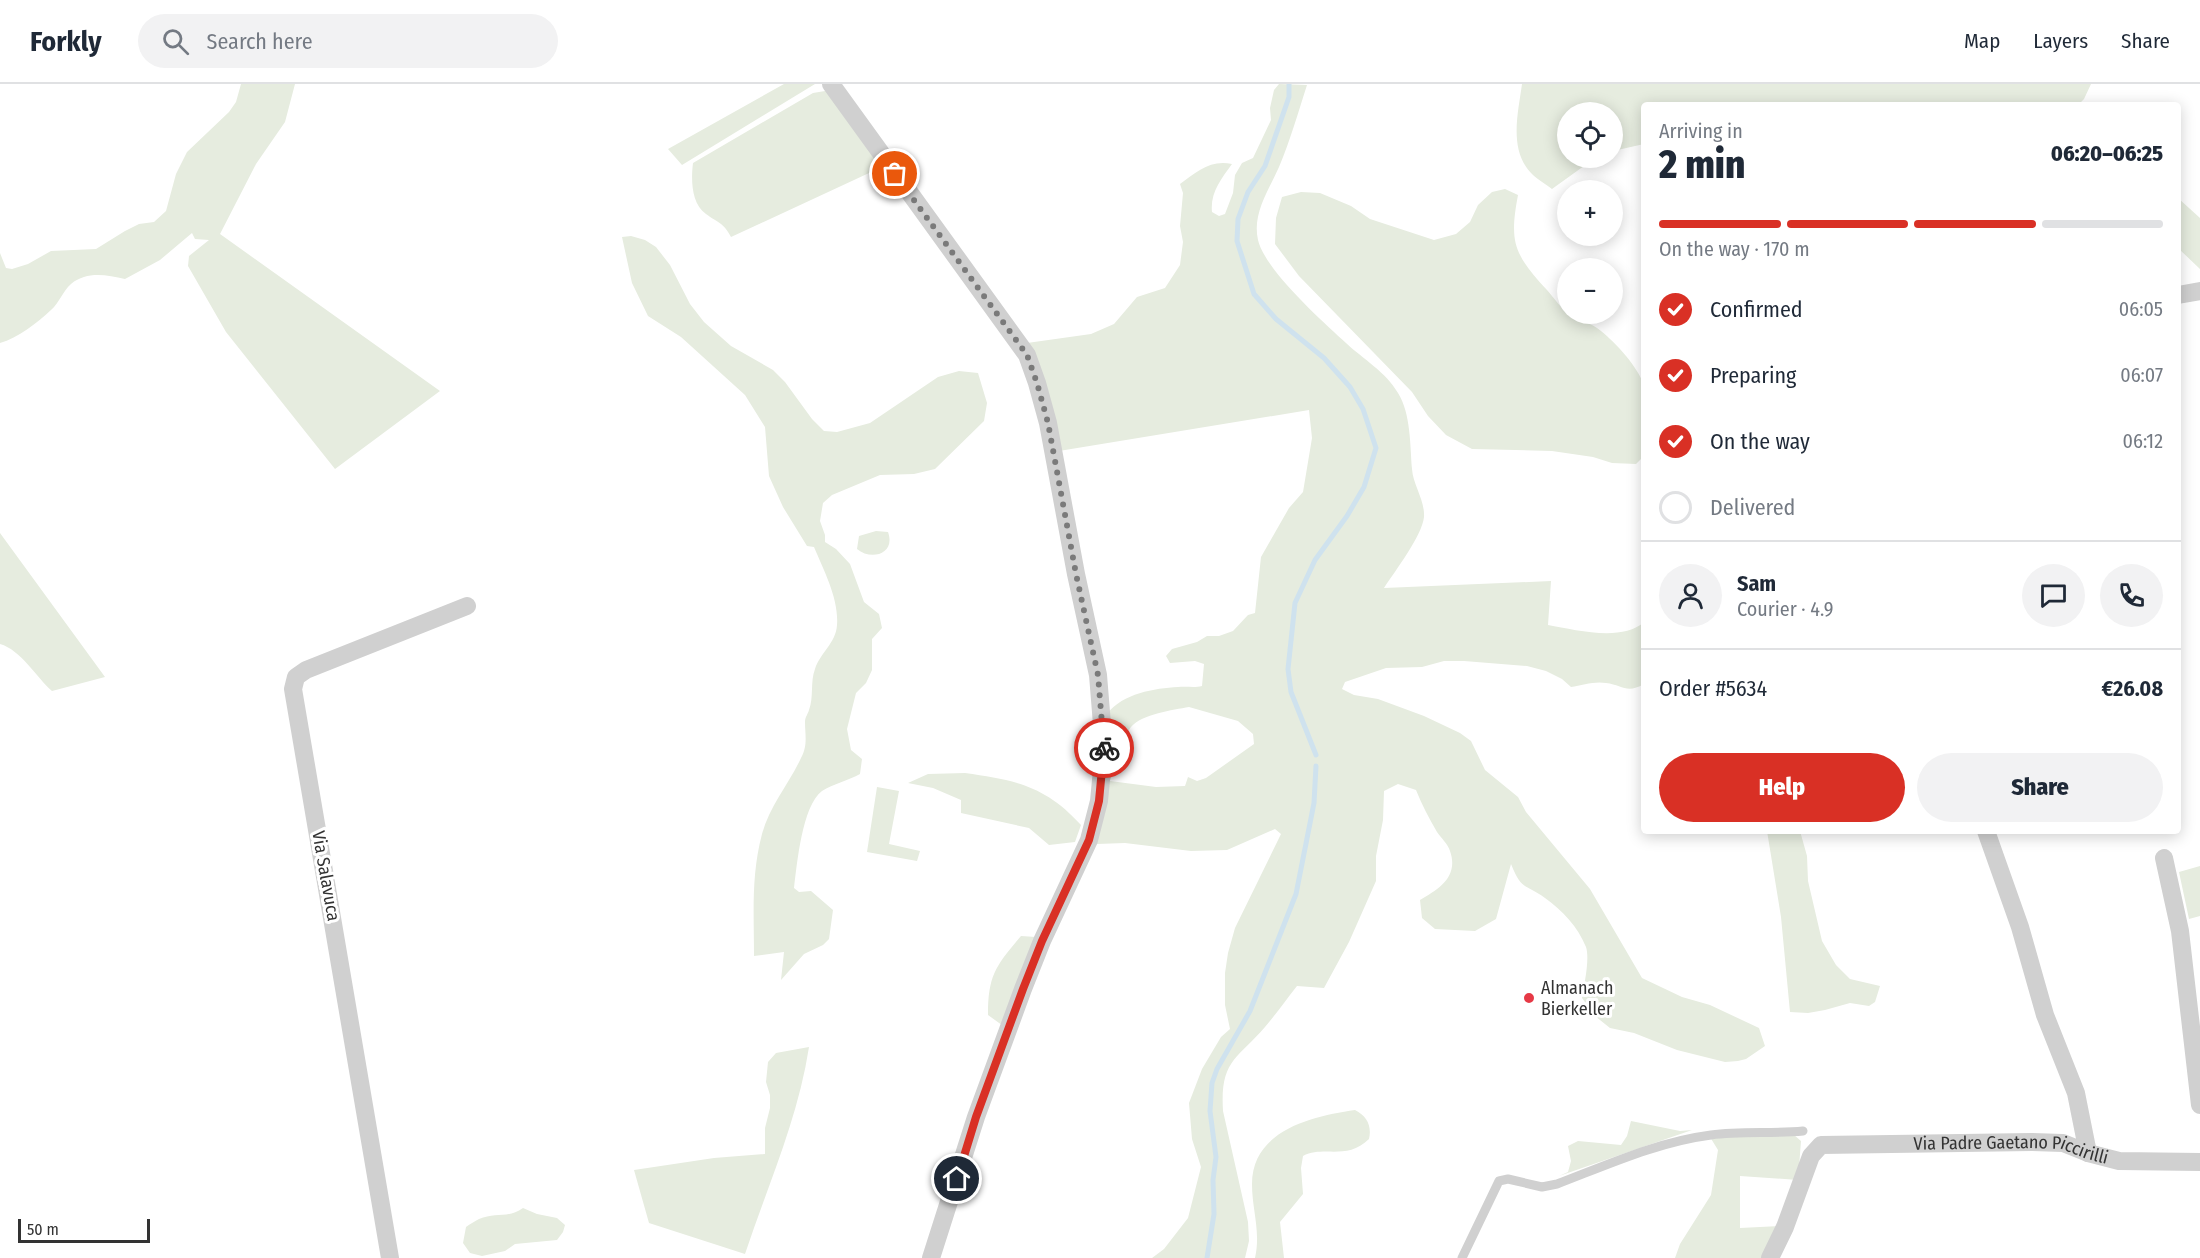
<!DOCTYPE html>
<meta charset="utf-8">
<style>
:root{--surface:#fff;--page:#f2f2f3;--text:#1f2937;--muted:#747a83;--line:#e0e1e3;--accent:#d93025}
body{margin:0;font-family:"Fira Sans Condensed",sans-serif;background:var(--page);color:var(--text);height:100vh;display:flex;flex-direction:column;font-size:22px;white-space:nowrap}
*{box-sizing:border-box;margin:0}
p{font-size:20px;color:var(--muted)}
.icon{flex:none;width:33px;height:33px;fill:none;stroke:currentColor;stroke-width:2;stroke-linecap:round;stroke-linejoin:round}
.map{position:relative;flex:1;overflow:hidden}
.details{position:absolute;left:1641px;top:18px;width:540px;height:732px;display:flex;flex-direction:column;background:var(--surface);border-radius:6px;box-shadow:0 3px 15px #0003}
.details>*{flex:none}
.fabs{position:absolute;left:1557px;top:18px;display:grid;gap:12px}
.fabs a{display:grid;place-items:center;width:66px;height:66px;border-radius:50%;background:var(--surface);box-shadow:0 3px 15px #0003;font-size:30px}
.scale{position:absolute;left:18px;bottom:15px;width:132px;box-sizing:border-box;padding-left:6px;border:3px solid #333;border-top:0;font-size:16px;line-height:21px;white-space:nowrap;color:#333;-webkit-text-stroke:4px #fff;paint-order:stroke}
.pin{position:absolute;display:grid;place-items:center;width:51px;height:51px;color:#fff;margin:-26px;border:3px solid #fff;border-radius:50%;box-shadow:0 2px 6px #0007}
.courier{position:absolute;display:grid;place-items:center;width:60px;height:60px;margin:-30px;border:4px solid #d93025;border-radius:50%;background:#fff;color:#222;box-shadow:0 2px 8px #0007}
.head em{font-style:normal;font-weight:800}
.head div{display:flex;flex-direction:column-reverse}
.head{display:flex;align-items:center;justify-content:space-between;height:102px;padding:0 18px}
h1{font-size:39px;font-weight:800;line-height:45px}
.bar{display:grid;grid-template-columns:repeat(4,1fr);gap:9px 6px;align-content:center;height:72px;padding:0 18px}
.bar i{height:8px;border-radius:4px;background:var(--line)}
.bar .current{background:var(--accent)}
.bar p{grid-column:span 4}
.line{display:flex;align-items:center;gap:15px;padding:0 18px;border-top:2px solid var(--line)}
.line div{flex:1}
.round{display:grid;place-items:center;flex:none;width:63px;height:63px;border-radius:32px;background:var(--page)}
ol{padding:0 18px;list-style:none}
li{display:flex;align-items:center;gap:18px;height:66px}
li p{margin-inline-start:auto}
li .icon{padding:6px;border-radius:50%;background:var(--accent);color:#fff;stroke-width:4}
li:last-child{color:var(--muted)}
li i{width:33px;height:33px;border:3px solid var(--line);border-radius:50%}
.action{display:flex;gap:12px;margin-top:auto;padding:12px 18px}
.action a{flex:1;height:69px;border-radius:36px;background:var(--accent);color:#fff;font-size:24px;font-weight:800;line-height:69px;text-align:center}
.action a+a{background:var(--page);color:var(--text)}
header{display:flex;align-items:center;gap:36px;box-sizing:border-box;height:84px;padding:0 30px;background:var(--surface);border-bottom:2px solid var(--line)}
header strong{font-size:28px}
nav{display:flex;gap:33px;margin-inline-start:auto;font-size:21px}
.search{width:420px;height:54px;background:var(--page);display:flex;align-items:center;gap:15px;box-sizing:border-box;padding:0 21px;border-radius:33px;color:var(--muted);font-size:22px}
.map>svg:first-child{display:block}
.green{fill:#e6ecdf;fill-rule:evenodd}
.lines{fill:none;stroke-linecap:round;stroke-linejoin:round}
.stream{stroke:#cfe2ee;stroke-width:5}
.lane{stroke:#d0d0d0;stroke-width:9}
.street{stroke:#d0d0d0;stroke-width:18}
.done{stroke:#7a7a7a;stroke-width:6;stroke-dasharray:0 10.8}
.route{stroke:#d93025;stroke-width:8}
.poi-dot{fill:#e63946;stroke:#fff;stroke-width:2}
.labels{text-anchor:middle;stroke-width:6;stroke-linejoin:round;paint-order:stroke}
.street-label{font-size:18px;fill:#333;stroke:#fff}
.poi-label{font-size:18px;fill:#333;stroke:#fff;text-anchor:start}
</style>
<header>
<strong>Forkly</strong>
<div class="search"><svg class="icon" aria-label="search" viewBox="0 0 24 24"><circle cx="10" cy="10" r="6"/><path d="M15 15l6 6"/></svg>Search here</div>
<nav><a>Map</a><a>Layers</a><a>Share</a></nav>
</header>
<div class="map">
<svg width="2200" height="1174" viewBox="0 0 2200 1174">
<rect width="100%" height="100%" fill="#fff"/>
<path class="green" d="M 241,0 L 295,0 L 285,38 L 256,80 L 220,150 L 440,307 L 335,385 L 226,248 L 188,182 L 189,172 L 209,156 L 195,155 L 192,149 L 160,176 L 125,195 C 106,191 87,187 71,200 C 63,207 59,219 51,226 C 37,239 18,254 0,259 L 0,169 L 6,184 L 12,185 L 28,180 L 51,167 L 96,165 L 125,147 L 139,140 L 154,138 L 166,127 L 176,90 L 187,68 L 229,28 L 236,18 Z
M 784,0 L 815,0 L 682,81 L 668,65 Z
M 1279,0 L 1307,1 C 1298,29 1290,57 1279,83 C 1269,106 1252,129 1258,156 C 1265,186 1322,237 1346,259 C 1363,275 1386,288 1398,309 C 1411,330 1410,361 1412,385 C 1413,401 1425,416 1424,433 C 1422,452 1395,487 1384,504 L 1551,497 L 1548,541 C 1576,546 1622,558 1644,538 L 1644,600 C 1627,610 1622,601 1606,599 C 1595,597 1582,601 1571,603 L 1562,595 L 1546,587 L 1527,582 L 1464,577 L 1444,577 L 1422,583 L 1386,584 L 1345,598 L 1342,605 L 1354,611 L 1378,615 L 1424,632 L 1460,649 L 1471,657 L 1485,686 L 1518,713 L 1526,728 L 1590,805 L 1642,894 L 1682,913 L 1710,921 L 1759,944 L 1765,962 L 1746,975 L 1738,977 L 1725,978 L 1677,966 L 1634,949 L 1610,944 L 1595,932 L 1582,914 C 1584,901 1590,875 1586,863 C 1578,843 1562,826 1545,814 C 1524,799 1522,807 1511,780 L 1496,835 L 1475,847 L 1435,845 L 1422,834 L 1420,816 C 1439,805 1459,793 1450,767 C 1448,760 1441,754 1437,748 C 1429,734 1422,721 1416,706 L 1398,700 L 1384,707 L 1383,736 L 1376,772 L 1376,797 L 1349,858 L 1324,904 L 1297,902 C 1286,916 1276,930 1265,943 C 1236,976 1220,977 1223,1027 L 1248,1138 L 1249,1157 L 1245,1174 L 1152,1174 L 1164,1165 L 1188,1134 L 1201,1083 L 1192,1055 L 1189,1019 L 1202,985 L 1221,953 L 1230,945 L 1225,921 L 1225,889 L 1228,869 L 1235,844 L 1281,750 L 1275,745 L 1227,766 L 1191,767 L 1125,759 L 1097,760 L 1108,629 C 1122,610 1155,604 1178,603 C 1187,602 1194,604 1202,602 L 1204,580 L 1195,577 L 1170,579 L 1166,572 L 1172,565 L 1197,558 L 1207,552 L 1219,552 L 1233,547 L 1248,531 L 1255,529 L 1261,473 L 1289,424 L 1303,408 L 1312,354 L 1309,326 L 1059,367 L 1027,259 L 1091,250 L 1114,240 L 1137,213 L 1165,204 L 1180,181 L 1183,158 L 1180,142 L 1183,109 L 1180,100 C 1196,88 1211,75 1232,80 C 1221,95 1210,109 1212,128 L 1219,132 L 1225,130 L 1233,109 L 1235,91 L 1242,79 L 1253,74 L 1271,36 L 1270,24 L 1274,6 ZM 1189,623 L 1238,637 L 1253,650 L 1254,660 L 1206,694 L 1197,697 L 1188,693 L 1185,702 L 1156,703 L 1110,697 C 1115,680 1120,657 1131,643 C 1142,630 1173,626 1189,623 Z
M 1522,0 L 2091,0 L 2084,15 L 2078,21 L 1644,21 L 1644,60 L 1613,67 L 1612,28 L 1568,28 L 1568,74 L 1595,74 L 1552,105 C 1546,100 1538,96 1533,91 C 1508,67 1518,30 1522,0 Z
M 831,6 L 882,83 L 731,153 C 723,138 718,139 706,130 C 691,120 691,95 693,79 L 813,9 Z
M 1505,105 L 1518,111 C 1509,159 1514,170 1547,206 C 1553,213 1562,225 1568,230 C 1578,236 1592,239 1601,247 C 1617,260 1637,282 1644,301 L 1644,372 L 1636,380 L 1612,379 L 1593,373 L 1552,367 L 1472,365 L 1446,351 L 1428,332 L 1412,308 L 1299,192 L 1275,160 L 1276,134 L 1282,113 L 1301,108 L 1320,109 L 1351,122 L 1370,135 L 1434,156 L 1456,150 L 1470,138 L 1478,121 L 1492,108 Z
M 2178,114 L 2200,134 L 2200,185 L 2178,164 Z
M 631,152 L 645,156 L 656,163 L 670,181 L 690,220 L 704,238 L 731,262 L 773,286 L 785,298 L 812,335 L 824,347 L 837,348 L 870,339 L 938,293 L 959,287 L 978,289 L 987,319 L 984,337 L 935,385 L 914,390 L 880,391 L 832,411 L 823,419 L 820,437 L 825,451 L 825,458 L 836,465 L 850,480 L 864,518 L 879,530 L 882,544 L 872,555 L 872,586 L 866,599 L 856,609 L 847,645 L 851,666 L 862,675 L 860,690 C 849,696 833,700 822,707 C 802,722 797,780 794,804 L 799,808 L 811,807 L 833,826 L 829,855 L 823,861 L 804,870 L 781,896 L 784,868 L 754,872 C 754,829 751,792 762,750 C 770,721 789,700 801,674 C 808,661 805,651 805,638 C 805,633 808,630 809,626 C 814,613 810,598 815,585 C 820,569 836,559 837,541 C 839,515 824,487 814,463 L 807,462 L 783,423 L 769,392 L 765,343 L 745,311 L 681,253 L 648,232 L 632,199 L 622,153 Z
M 876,447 L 888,448 C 896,470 871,477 857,465 L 859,452 Z
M 0,449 L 105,593 L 52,607 C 36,593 21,566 0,560 Z
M 965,689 C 1015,696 1046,702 1081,741 L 1075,758 L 1049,761 L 1029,744 L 961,729 L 961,716 L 933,704 L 908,699 L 928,690 Z
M 877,703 L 899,707 L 889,760 L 920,767 L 917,777 L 867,768 Z
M 1767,747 L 1800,747 L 1807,772 L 1808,797 L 1822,857 L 1836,881 L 1850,895 L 1880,902 L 1875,918 L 1869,922 L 1850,919 L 1825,926 L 1808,929 L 1790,928 L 1781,833 Z
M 2200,782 L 2200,832 L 2189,835 L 2179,788 Z
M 1021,852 L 1036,853 L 1006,944 L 988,931 C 988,891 996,882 1021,852 Z
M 809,963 C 798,1035 768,1101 745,1170 L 649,1139 L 634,1086 L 714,1074 L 765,1070 L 765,1044 L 770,1024 L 770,1011 L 766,998 L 768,978 L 776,969 Z
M 1355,1026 C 1367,1032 1372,1042 1369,1055 C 1347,1077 1324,1061 1303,1072 L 1301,1084 L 1303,1110 L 1280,1138 L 1284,1174 L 1255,1174 C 1261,1147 1252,1126 1252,1100 C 1252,1046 1313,1032 1355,1026 Z
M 1631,1037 L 1680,1047 L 1692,1046 L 1559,1092 L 1568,1088 L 1571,1077 L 1568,1062 L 1578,1057 L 1621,1061 L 1627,1052 Z
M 1794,1051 L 1801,1057 L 1798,1096 L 1740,1092 L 1740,1144 L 1780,1142 L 1765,1174 L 1675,1174 L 1680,1160 L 1711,1111 L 1718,1066 L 1710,1053 Z
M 523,1124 L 537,1130 L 557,1134 L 565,1141 L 563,1148 L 557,1156 L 515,1160 L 505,1167 L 482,1172 L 470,1169 L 463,1159 L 466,1143 C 470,1140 475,1137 479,1135 C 495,1128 507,1135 523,1124 Z"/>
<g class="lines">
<path class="stream" d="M 1289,0 L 1289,13 L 1265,82 L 1248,108 L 1238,135 L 1237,157 L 1254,210 L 1276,235 L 1324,274 L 1350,303 L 1363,325 L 1376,364 L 1364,403 L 1347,432 L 1315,476 L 1295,519 L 1288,585 L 1291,608 L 1316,671
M 1207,1174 L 1214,1130 L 1213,1096 L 1216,1073 L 1210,1027 L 1212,999 L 1217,985 L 1250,927 L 1296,810 L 1314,719 L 1316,682"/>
<path class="lane" d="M 1462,1174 L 1499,1097 L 1508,1095 L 1542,1103 L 1557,1100 C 1607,1081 1657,1058 1711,1051 C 1742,1047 1773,1050 1803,1047"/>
<g class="street">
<path d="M 831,0 L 1027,271 L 1037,299 L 1048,339 L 1076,490 L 1098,591 L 1104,665 L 1099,717 L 1089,756 L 1042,857 L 1023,905 L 976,1033 L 931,1174"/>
<path d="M 2178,211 L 2200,207"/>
<path d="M 1986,747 L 2020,843 L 2045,931 L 2076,1009 L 2088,1069"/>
<path d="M 2164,774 L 2180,847 L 2200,1021"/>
<path d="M 390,1174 L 293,605 L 296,593 L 306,586 L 467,522"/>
<path id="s1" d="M 1770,1174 L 1785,1143 L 1811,1072 L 1821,1061 L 2032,1058 L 2063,1059 L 2088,1069 L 2119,1077 L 2200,1078"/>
</g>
</g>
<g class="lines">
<path class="done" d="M 895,90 L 1027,271 L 1037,299 L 1048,339 L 1076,490 L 1098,591 L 1104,664"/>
<path class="route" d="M 957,1095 L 976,1033 L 1023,905 L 1042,857 L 1089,756 L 1099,717 L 1104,664"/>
</g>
<circle class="poi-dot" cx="1529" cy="914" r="6"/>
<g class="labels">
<g class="street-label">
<text transform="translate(326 792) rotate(80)" y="6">Via Salavuca</text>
<text dy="6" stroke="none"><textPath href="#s1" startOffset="316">Via Padre Gaetano Piccirilli</textPath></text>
</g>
<g class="poi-label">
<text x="1541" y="910">Almanach<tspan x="1541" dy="21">Bierkeller</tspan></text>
</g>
</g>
</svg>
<div class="fabs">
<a><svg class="icon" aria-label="locate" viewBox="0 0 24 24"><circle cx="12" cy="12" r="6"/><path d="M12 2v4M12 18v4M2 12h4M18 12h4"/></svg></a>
<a>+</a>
<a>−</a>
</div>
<div class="scale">50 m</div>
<div class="pin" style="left:895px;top:90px;background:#ea580c"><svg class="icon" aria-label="bag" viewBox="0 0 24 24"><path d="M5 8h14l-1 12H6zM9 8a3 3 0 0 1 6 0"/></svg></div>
<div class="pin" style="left:957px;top:1095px;background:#1f2937"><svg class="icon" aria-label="home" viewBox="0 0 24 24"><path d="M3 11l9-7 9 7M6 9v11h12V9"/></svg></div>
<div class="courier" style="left:1104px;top:664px"><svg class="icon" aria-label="bike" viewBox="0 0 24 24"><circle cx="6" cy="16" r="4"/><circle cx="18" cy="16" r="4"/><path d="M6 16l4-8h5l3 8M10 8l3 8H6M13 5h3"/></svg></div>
<section class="details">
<div class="head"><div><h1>2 min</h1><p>Arriving in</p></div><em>06:20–06:25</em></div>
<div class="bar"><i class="current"></i><i class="current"></i><i class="current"></i><i></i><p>On the way · 170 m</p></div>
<ol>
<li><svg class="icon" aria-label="check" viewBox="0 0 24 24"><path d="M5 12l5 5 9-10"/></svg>Confirmed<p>06:05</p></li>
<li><svg class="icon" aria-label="check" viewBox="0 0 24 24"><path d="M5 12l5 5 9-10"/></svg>Preparing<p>06:07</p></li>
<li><svg class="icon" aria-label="check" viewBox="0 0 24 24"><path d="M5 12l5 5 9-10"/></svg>On the way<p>06:12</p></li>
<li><i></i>Delivered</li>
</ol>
<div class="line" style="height:108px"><a class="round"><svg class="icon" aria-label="person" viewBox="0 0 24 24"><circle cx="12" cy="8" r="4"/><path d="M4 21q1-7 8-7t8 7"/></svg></a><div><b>Sam</b><p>Courier · 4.9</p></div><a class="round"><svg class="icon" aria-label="chat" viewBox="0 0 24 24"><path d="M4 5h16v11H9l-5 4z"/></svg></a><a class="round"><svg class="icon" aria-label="phone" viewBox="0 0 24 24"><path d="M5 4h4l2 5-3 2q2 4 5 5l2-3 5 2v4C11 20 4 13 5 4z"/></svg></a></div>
<div class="line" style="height:78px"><div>Order #5634</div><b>€26.08</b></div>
<div class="action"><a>Help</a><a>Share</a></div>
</section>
</div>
